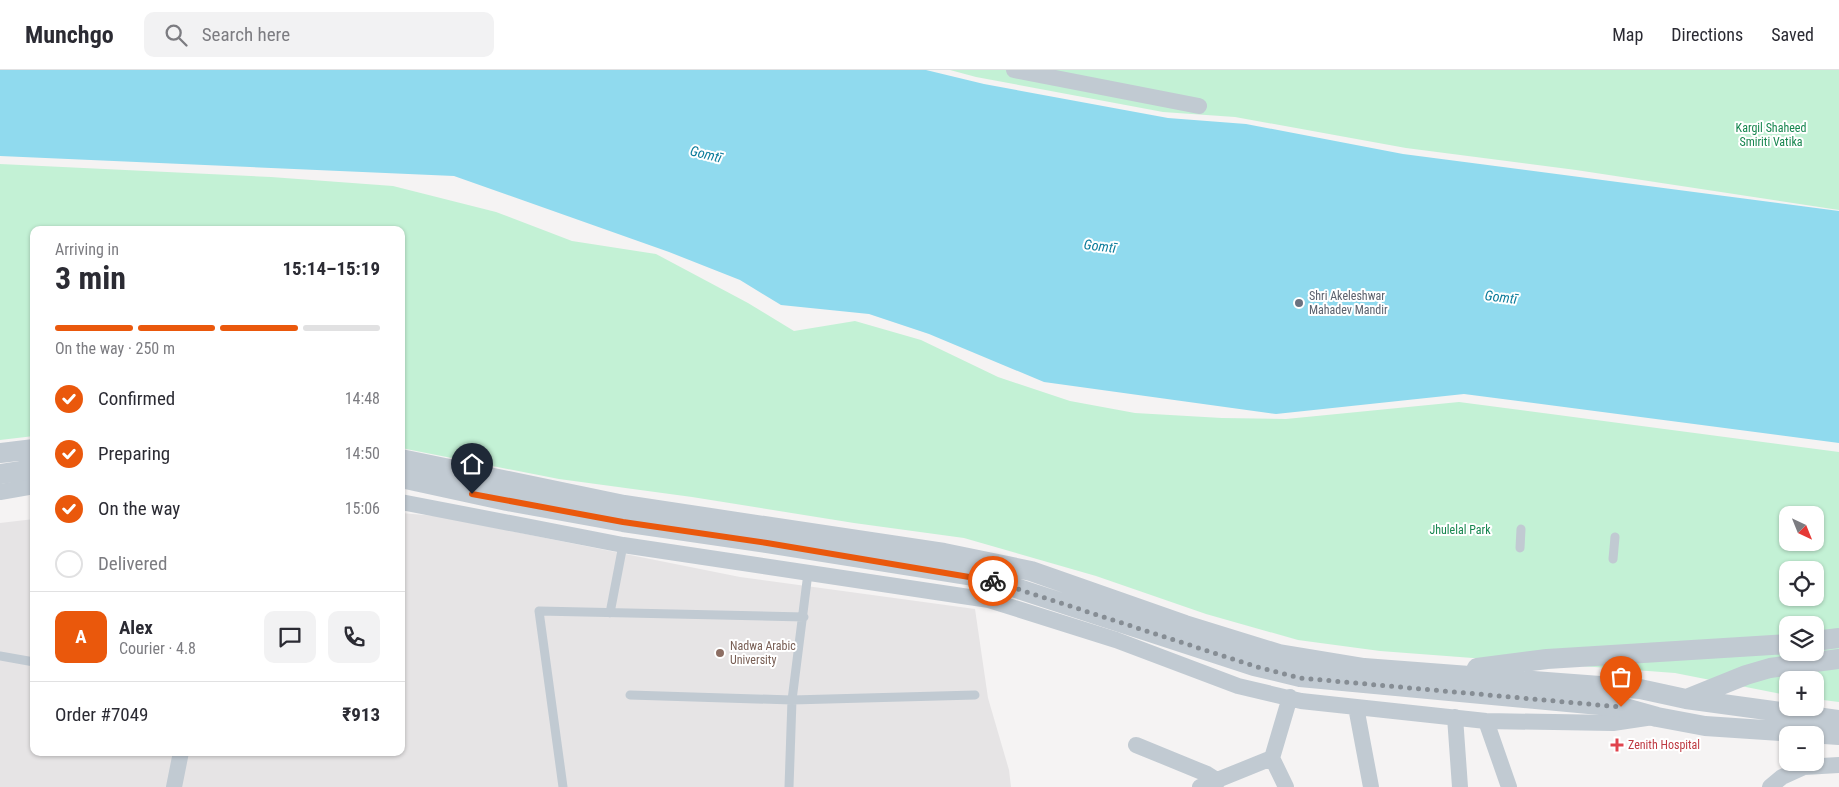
<!DOCTYPE html>
<meta charset="utf-8">
<style>
:root{--surface:#fff;--page:#f2f2f3;--text:#2b2b33;--muted:#7c7c81;--line:#e1e1e2;--accent:#ea580c}
body{margin:0;font-family:"Roboto Condensed",sans-serif;background:var(--page);color:var(--text);height:100vh;display:flex;flex-direction:column;font-size:19px;white-space:nowrap}
*{box-sizing:border-box;margin:0}
p{font-size:16px;color:var(--muted)}
.icon{flex:none;width:28px;height:28px;fill:none;stroke:currentColor;stroke-width:2;stroke-linecap:round;stroke-linejoin:round}
.map{position:relative;flex:1;overflow:hidden}
.details{position:absolute;left:30px;top:156px;width:375px;height:530px;display:flex;flex-direction:column;background:var(--surface);border-radius:10px;box-shadow:0 1px 4px #0004}
.details>*{flex:none}
.needle{width:32px;rotate:137deg}
.controls{position:absolute;left:1779px;top:436px;display:grid;gap:10px}
.controls a{display:grid;place-items:center;width:45px;height:45px;border-radius:10px;background:var(--surface);box-shadow:0 1px 4px #0004;font-size:25px}
.pin{position:absolute;display:grid;place-items:center;width:42px;height:42px;color:#fff;margin:-51px -21px;border-radius:50% 50% 50% 0;rotate:-45deg;box-shadow:0 0 5px #0007}
.pin .icon{rotate:45deg}
.courier{position:absolute;display:grid;place-items:center;width:50px;height:50px;margin:-25px;border:4px solid #ea580c;border-radius:50%;background:#fff;color:#222;box-shadow:0 1px 6px #0007}
.summary em{font-style:normal;font-weight:700}
.summary div{display:flex;flex-direction:column-reverse}
.summary{display:flex;align-items:center;justify-content:space-between;height:85px;padding:0 25px}
h1{font-size:32px;font-weight:700;line-height:38px}
.bar{display:grid;grid-template-columns:repeat(4,1fr);gap:8px 5px;align-content:center;height:60px;padding:0 25px}
.bar i{height:6px;border-radius:4px;background:var(--line)}
.bar .on{background:var(--accent)}
.bar p{grid-column:span 4}
.line{display:flex;align-items:center;gap:12px;padding:0 25px;border-top:1px solid var(--line)}
.line div{flex:1}
.round{display:grid;place-items:center;flex:none;width:52px;height:52px;border-radius:10px;background:var(--page)}
ol{padding:0 25px;list-style:none}
li{display:flex;align-items:center;gap:15px;height:55px}
li p{margin-inline-start:auto}
li .icon{padding:5px;border-radius:50%;background:var(--accent);color:#fff;stroke-width:4}
li:last-child{color:var(--muted)}
li i{width:28px;height:28px;border:2px solid var(--line);border-radius:50%}
header{display:flex;align-items:center;gap:30px;box-sizing:border-box;height:70px;padding:0 25px;background:var(--surface);border-bottom:1px solid var(--line)}
header strong{font-size:24px}
nav{display:flex;gap:28px;margin-inline-start:auto;font-size:18px}
.search{width:350px;height:45px;background:var(--page);display:flex;align-items:center;gap:12px;box-sizing:border-box;padding:0 18px;border-radius:10px;color:var(--muted);font-size:19px}
.map>svg:first-child{display:block}
.education{fill:#e6e4e5}
.green{fill:#c3f1d5;fill-rule:evenodd}
.water{fill:#90daee}
.lines{fill:none;stroke-linecap:round;stroke-linejoin:round}
.service{stroke:#c1cad2;stroke-width:9}
.minor{stroke:#c1cad2;stroke-width:16}
.tertiary{stroke:#c1cad2;stroke-width:20}
.done{stroke:#868d94;stroke-width:5;stroke-dasharray:0 9}
.route{stroke:#ea580c;stroke-width:6}
.worship-dot{fill:#6b7280;stroke:#fff;stroke-width:2}
.education-dot{fill:#8d6e63;stroke:#fff;stroke-width:2}
.health-dot{fill:#e0444e;stroke:#fff;stroke-width:2}
.labels{text-anchor:middle;stroke-width:4;stroke-linejoin:round;paint-order:stroke}
.park-label{font-size:12px;fill:#17864f;stroke:#fff}
.worship-label{font-size:12px;fill:#5b616d;stroke:#fff;text-anchor:start}
.education-label{font-size:12px;fill:#785e54;stroke:#fff;text-anchor:start}
.health-label{font-size:12px;fill:#be3a42;stroke:#fff;text-anchor:start}
.water-label{font-size:14px;font-style:italic;fill:#0c7c9b;stroke:#fff}
</style>
<header>
<strong>Munchgo</strong>
<div class="search"><svg class="icon" aria-label="search" viewBox="0 0 24 24"><circle cx="10" cy="10" r="6"/><path d="M15 15l6 6"/></svg>Search here</div>
<nav><a>Map</a><a>Directions</a><a>Saved</a></nav>
</header>
<div class="map">
<svg width="1839" height="717" viewBox="0 0 1839 717">
<rect width="100%" height="100%" fill="#f5f3f3"/>
<path class="education" d="M 401,443 L 436,446 L 740,507 L 975,539 L 988,628 L 1009,700 L 1011,717 L 0,717 L 0,453 L 34,449 L 34,682 L 401,682 Z"/>
<path class="green" d="M 950,0 L 1839,0 L 1839,140 L 1576,100 L 1406,78 L 1235,47 L 1163,42 L 976,7 Z
M 0,94 L 271,107 L 393,116 L 496,142 L 572,171 L 656,184 L 748,233 L 794,261 L 855,251 L 921,270 L 998,307 L 1070,331 L 1135,343 L 1222,348 L 1286,349 L 1459,332 L 1839,382 L 1839,632 L 1815,629 L 1815,610 L 1788,610 L 1787,625 L 1675,603 L 1380,581 L 1298,570 L 1206,544 L 1096,506 L 964,468 L 854,453 L 692,427 L 559,409 L 401,378 L 401,160 L 34,160 L 34,366 L 0,370 ZM 1788,445 L 1815,445 L 1815,472 L 1788,472 ZM 1788,500 L 1815,500 L 1815,528 L 1788,528 ZM 1788,555 L 1815,555 L 1815,582 L 1788,582 Z"/>
<path class="water" d="M 0,0 L 926,0 L 984,14 L 1168,48 L 1246,54 L 1403,84 L 1839,141 L 1839,373 L 1464,324 L 1276,344 L 1044,312 L 929,264 L 869,244 L 781,235 L 740,210 L 669,182 L 454,106 L 0,86 Z"/>
<g class="lines">
<path class="service" d="M 1520,478 L 1521,459
M 1613,489 L 1615,467
M 610,543 L 623,475
M 0,586 L 34,592
M 630,625 L 792,630 L 975,625
M 563,717 L 539,541 L 804,547
M 789,717 L 792,630 L 808,503"/>
<path class="minor" d="M 1014,0 L 1199,36
M 0,422 L 34,416
M 401,432 L 623,475 L 989,530 L 1116,570 L 1238,616 L 1301,631 L 1486,651 L 1613,653 L 1653,647
M 1356,637 L 1371,717
M 1455,647 L 1460,717
M 1486,651 L 1509,717
M 1136,675 L 1207,704 L 1218,711
M 1272,688 L 1286,717
M 174,717 L 181,682
M 1200,717 L 1272,688 L 1290,627
M 1770,717 L 1782,707 L 1804,697 L 1839,695"/>
<path class="tertiary" d="M 0,383 L 34,379
M 401,389 L 624,435 L 944,483 L 1031,501 L 1185,555 L 1279,584 L 1364,598 L 1640,619 L 1686,629 L 1839,650
M 0,404 L 34,399
M 401,408 L 507,431 L 623,452 L 767,473 L 985,508 L 1254,596 L 1300,607 L 1621,637 L 1657,647 L 1705,656 L 1839,665
M 1815,571 L 1839,568
M 1477,598 L 1547,589 L 1788,574
M 1689,628 L 1746,605 L 1770,598 L 1839,589"/>
</g>
<g class="lines">
<path class="done" d="M 993,511 L 1254,596 L 1300,608 L 1621,637"/>
<path class="route" d="M 472,424 L 623,452 L 767,473 L 993,511"/>
</g>
<circle class="worship-dot" cx="1299" cy="233" r="5"/>
<circle class="education-dot" cx="720" cy="583" r="5"/>
<path class="health-dot" d="M1614.5 667.5h5v5h5v5h-5v5h-5v-5h-5v-5h5z"/>
<g class="labels">
<g class="park-label">
<text x="1771" y="62">Kargil Shaheed<tspan x="1771" dy="14">Smiriti Vatika</tspan></text>
<text x="1460" y="464">Jhulelal Park</text>
</g>
<g class="worship-label">
<text x="1309" y="230">Shri Akeleshwar<tspan x="1309" dy="14">Mahadev Mandir</tspan></text>
</g>
<g class="education-label">
<text x="730" y="580">Nadwa Arabic<tspan x="730" dy="14">University</tspan></text>
</g>
<g class="health-label">
<text x="1628" y="679">Zenith Hospital</text>
</g>
<g class="water-label">
<text transform="translate(706 84) rotate(14)" y="5">Gomtī</text>
<text transform="translate(1100 176) rotate(7)" y="5">Gomtī</text>
<text transform="translate(1501 227) rotate(7)" y="5">Gomtī</text>
</g>
</g>
</svg>
<div class="controls">
<a><svg class="needle" viewBox="-14 -14 28 28"><path d="M0-13l5 13h-10z" fill="#e53935"/><path d="M0 13l5-13h-10z" fill="#7c7c81"/></svg></a>
<a><svg class="icon" aria-label="locate" viewBox="0 0 24 24"><circle cx="12" cy="12" r="6"/><path d="M12 2v4M12 18v4M2 12h4M18 12h4"/></svg></a>
<a><svg class="icon" aria-label="layers" viewBox="0 0 24 24"><path d="M12 4l9 5-9 5-9-5zM3 14l9 5 9-5"/></svg></a>
<a>+</a>
<a>−</a>
</div>
<div class="pin" style="left:1621px;top:637px;background:#ea580c"><svg class="icon" aria-label="bag" viewBox="0 0 24 24"><path d="M5 8h14l-1 12H6zM9 8a3 3 0 0 1 6 0"/></svg></div>
<div class="pin" style="left:472px;top:424px;background:#1f2937"><svg class="icon" aria-label="home" viewBox="0 0 24 24"><path d="M3 11l9-7 9 7M6 9v11h12V9"/></svg></div>
<div class="courier" style="left:993px;top:511px"><svg class="icon" aria-label="bike" viewBox="0 0 24 24"><circle cx="6" cy="16" r="4"/><circle cx="18" cy="16" r="4"/><path d="M6 16l4-8h5l3 8M10 8l3 8H6M13 5h3"/></svg></div>
<section class="details">
<div class="summary"><div><h1>3 min</h1><p>Arriving in</p></div><em>15:14–15:19</em></div>
<div class="bar"><i class="on"></i><i class="on"></i><i class="on"></i><i></i><p>On the way · 250 m</p></div>
<ol>
<li><svg class="icon" aria-label="check" viewBox="0 0 24 24"><path d="M5 12l5 5 9-10"/></svg>Confirmed<p>14:48</p></li>
<li><svg class="icon" aria-label="check" viewBox="0 0 24 24"><path d="M5 12l5 5 9-10"/></svg>Preparing<p>14:50</p></li>
<li><svg class="icon" aria-label="check" viewBox="0 0 24 24"><path d="M5 12l5 5 9-10"/></svg>On the way<p>15:06</p></li>
<li><i></i>Delivered</li>
</ol>
<div class="line" style="height:90px"><b class="round" style="background:var(--accent);color:#fff">A</b><div><b>Alex</b><p>Courier · 4.8</p></div><a class="round"><svg class="icon" aria-label="chat" viewBox="0 0 24 24"><path d="M4 5h16v11H9l-5 4z"/></svg></a><a class="round"><svg class="icon" aria-label="phone" viewBox="0 0 24 24"><path d="M5 4h4l2 5-3 2q2 4 5 5l2-3 5 2v4C11 20 4 13 5 4z"/></svg></a></div>
<div class="line" style="height:65px"><div>Order #7049</div><b>₹913</b></div>
</section>
</div>
